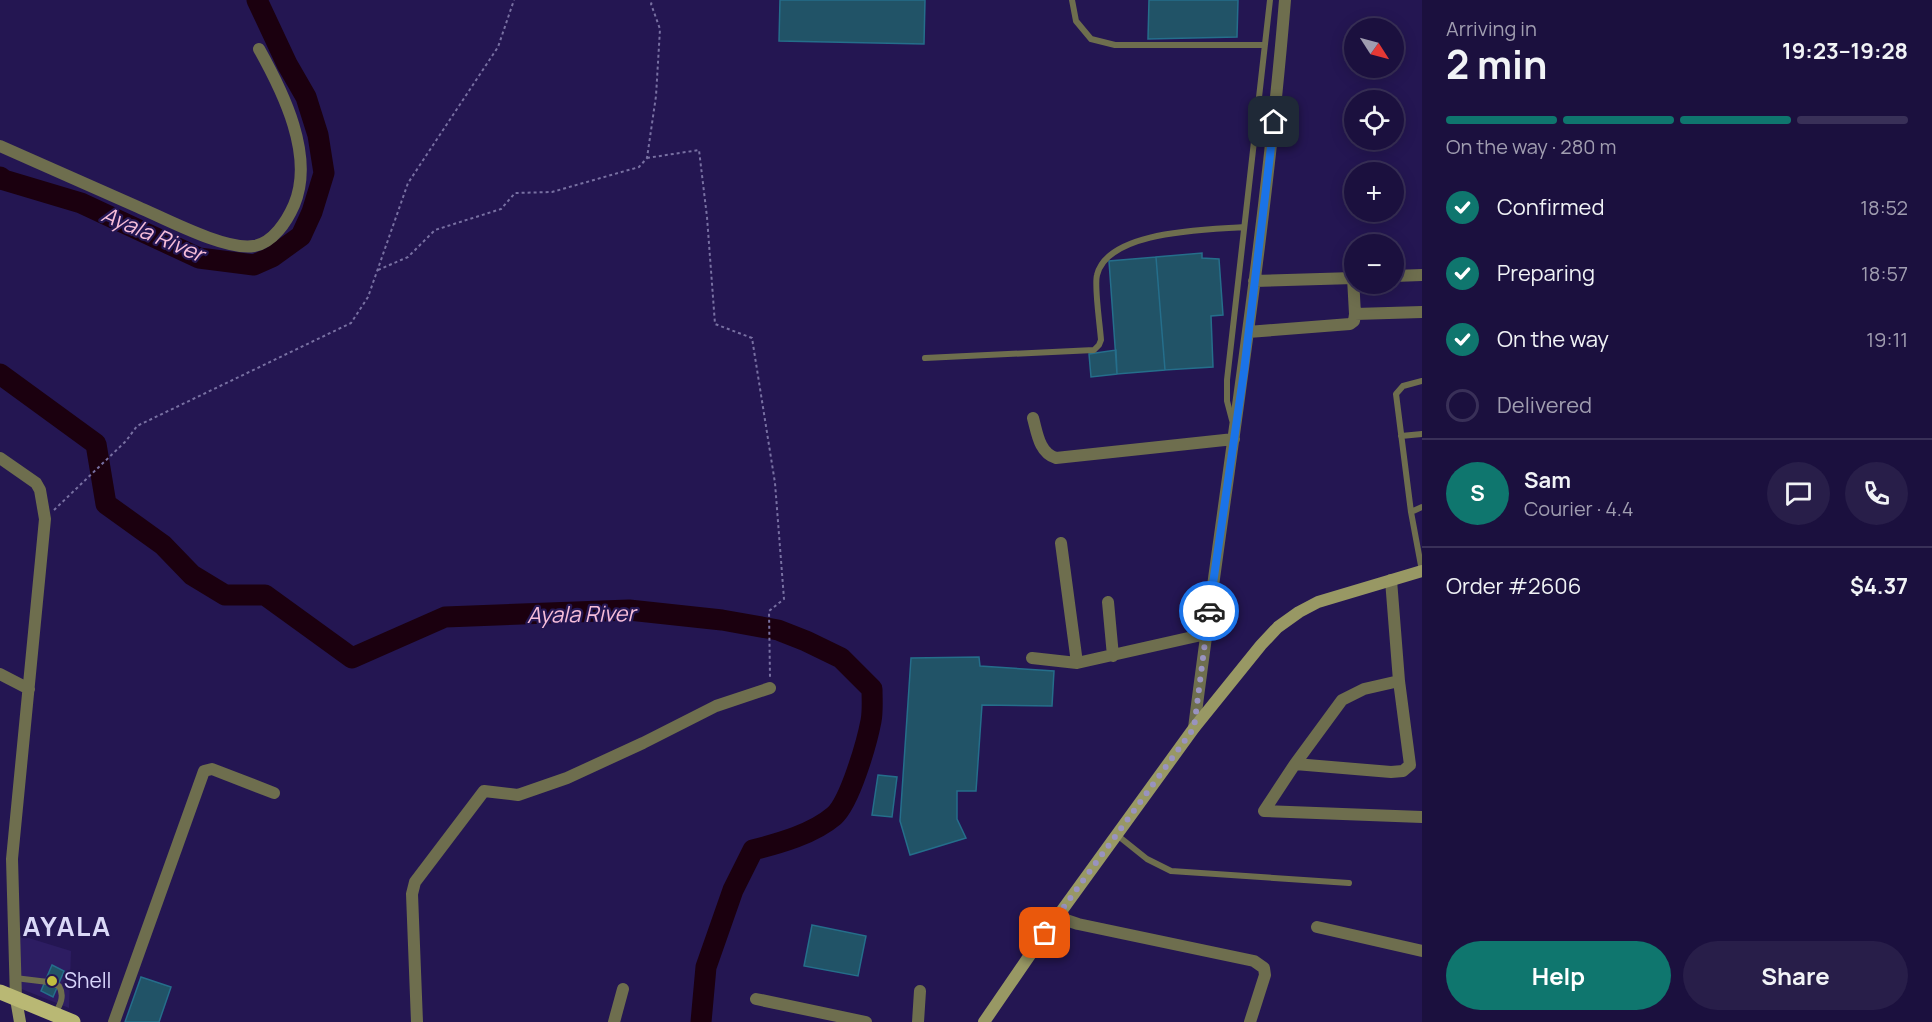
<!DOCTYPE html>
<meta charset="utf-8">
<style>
:root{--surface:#1b103e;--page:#281e49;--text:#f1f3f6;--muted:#a09db0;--line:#393058;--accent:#0f766e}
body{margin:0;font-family:Manrope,sans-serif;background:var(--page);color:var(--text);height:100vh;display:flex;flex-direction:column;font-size:22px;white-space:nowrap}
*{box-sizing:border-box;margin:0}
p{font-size:20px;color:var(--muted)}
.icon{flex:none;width:33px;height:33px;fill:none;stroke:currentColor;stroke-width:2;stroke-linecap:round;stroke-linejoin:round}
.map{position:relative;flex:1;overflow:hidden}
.side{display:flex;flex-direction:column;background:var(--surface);width:510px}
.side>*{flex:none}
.needle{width:39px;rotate:126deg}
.fabs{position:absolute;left:1344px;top:18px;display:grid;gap:12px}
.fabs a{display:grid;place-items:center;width:60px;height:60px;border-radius:50%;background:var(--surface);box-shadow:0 3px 15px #0003,0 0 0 2px var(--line);font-size:30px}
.pin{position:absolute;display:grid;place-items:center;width:51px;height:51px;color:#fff;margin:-26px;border-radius:12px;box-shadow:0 3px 9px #0006}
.courier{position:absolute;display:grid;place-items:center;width:60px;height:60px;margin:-30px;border:4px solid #1a73e8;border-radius:50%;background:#fff;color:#222;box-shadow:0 2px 8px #0007}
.headline em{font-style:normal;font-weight:700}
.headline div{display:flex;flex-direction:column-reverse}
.headline{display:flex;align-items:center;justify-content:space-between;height:102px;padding:0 24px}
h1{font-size:39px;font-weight:700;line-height:45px}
.bar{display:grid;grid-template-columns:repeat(4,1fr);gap:9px 6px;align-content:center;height:72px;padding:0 24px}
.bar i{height:8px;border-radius:4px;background:var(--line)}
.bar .active{background:var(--accent)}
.bar p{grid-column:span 4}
.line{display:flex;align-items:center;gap:15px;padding:0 24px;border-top:2px solid var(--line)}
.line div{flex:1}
.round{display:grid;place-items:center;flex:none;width:63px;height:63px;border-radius:32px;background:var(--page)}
ol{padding:0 24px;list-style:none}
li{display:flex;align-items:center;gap:18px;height:66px}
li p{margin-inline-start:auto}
li .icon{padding:6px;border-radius:50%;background:var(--accent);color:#fff;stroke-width:4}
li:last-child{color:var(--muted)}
li i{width:33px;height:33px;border:3px solid var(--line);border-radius:50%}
.cta{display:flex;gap:12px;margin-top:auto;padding:12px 24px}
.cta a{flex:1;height:69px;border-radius:36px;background:var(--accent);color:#fff;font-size:24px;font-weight:700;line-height:69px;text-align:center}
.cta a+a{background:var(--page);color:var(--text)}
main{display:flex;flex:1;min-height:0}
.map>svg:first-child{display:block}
.built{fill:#2d1d62}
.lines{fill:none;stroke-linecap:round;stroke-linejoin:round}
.river{stroke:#1b000f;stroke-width:21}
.building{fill:#215367;stroke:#256e8b;stroke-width:1.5}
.path{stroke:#7870a2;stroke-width:2;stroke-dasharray:3 3;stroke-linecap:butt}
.lane{stroke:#6e6e4e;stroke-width:6}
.street{stroke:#6e6e4e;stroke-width:12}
.secondary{stroke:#989864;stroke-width:12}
.primary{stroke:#b9b874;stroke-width:15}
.done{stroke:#9993c0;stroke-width:6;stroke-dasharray:0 10.8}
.route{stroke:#1a73e8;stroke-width:8}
.poi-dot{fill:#c1be40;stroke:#241652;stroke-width:2}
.labels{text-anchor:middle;stroke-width:4.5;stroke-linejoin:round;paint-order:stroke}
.poi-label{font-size:21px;fill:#d8d6fc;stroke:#241652;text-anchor:start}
.water-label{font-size:22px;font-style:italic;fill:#f6bdd9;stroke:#241652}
.district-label{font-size:27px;font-weight:bold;letter-spacing:1.5px;fill:#dad8f7;stroke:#241652}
</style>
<main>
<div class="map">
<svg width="1422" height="1022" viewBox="0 0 1422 1022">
<rect width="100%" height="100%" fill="#241652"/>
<path class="built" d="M 19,935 L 71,951 L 69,1008 L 19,988 Z"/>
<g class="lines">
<path class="river" d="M 0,177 L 4,180 L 81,203 L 199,258 L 254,265 L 272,257 L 301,236 L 312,212 L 324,173 L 318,135 L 306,97 L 287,64 L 257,0
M 0,374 L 96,444 L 106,504 L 163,545 L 192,575 L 225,595 L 265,595 L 352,658 L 445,617 L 629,610 L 722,620 L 778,630 L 806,641 L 841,658 L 872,689 C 872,699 873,711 871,721 C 867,742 850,802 834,816 C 813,834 780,843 753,850 L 733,890 L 706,967 L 701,1022"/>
</g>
<path class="building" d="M 780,0 L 925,0 L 924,44 L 779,41 Z
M 1149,0 L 1238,0 L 1237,37 L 1148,39 Z
M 1202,253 L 1202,258 L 1219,259 L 1223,315 L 1211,316 L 1213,367 L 1165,370 L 1156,257 Z
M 1156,257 L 1165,370 L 1117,374 L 1109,261 Z
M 1116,350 L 1117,374 L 1091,377 L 1089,354 Z
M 979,657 L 980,666 L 1054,671 L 1052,706 L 982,705 L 976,791 L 957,791 L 957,819 L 966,838 L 910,855 L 900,821 L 911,658 Z
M 878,775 L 897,777 L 892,817 L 872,815 Z
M 812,925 L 866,936 L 858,976 L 804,966 Z
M 52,965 L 64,971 L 53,997 L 41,991 Z
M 141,977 L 171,987 L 159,1022 L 125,1022 Z"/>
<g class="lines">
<path class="path" d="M 647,158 L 699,150 L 707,217 L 715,324 L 752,338 L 775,483 L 784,599 L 769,611 L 770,677
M 378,270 L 408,257 L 435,230 L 501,209 L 515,193 L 552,192 L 639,167 L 647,158 L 656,96 L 660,29 L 651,4 L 653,0
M 54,510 L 126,441 L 137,426 L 351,323 L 368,297 L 408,183 L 498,47 L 514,0"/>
<path class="lane" d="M 1072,0 L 1076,21 L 1091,39 L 1115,45 L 1264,45
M 925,358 L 1094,350 L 1099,345 L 1101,340 C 1100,325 1094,286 1097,275 C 1108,230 1207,230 1244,227
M 1232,420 L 1227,401 L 1227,380 L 1270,0
M 1401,436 L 1422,434
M 1411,512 L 1422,507
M 1422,571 L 1411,512 L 1396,394 L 1403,386 L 1422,381
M 1117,835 L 1147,859 L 1171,871 L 1349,883
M 15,978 L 48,982 L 59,986 C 65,996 60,1005 55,1014"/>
<path class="street" d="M 0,146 C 46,166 92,187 138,207 C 166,219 226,251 254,246 C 273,243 287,221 294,205 C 315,156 283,92 259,49
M 1394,276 L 1422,275
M 1254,281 L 1354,278
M 1355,314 L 1422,312
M 1248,332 L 1350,324 L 1354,321 L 1355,314 L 1353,278
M 1033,418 C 1037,432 1039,453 1056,458 L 1234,439
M 0,458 L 36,483 L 40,490 L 45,519 L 12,859 L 16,999
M 1061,543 L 1077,663
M 1108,602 L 1113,656
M 1032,658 L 1077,663 L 1206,634
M 0,674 L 29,689
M 1194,728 C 1225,485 1265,244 1285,0
M 1295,764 L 1391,772 L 1403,771 L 1410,765 L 1399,681 L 1391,580
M 1264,811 L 1295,764 L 1342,700 L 1364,689 L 1399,681
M 1264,811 L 1422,817
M 1057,917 L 1078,924 L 1254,961 L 1264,968 L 1265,975 L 1250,1022
M 1317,927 L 1422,951
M 756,999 L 866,1022
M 114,1022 L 204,771 L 212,769 L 274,793
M 417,1022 L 412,894 L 415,882 L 484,791 L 518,795 L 567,778 L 643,743 L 716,706 L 770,688
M 614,1022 L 623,989
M 918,1022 L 920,991"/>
<path class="secondary" d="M 16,999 L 20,1022
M 984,1022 L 1034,949 L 1194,728 L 1261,645 L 1278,627 L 1299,612 L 1318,602 L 1422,571"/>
<path class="primary" d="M 0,992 L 73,1022"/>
</g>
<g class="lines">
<path class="done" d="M 1045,933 L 1194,728 L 1209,611"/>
<path class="route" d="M 1209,611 L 1244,371 L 1274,122"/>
</g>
<circle class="poi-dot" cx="52" cy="981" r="6"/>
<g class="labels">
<g class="poi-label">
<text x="64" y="988">Shell</text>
</g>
<g class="water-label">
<text transform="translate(153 234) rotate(23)" y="8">Ayala River</text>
<text transform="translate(581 614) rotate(-1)" y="8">Ayala River</text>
</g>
<g class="district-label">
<text x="67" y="936">AYALA</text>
</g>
</g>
</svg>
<div class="fabs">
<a><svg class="needle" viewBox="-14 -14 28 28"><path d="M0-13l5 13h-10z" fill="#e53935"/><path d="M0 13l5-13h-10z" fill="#a09db0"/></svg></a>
<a><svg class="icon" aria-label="locate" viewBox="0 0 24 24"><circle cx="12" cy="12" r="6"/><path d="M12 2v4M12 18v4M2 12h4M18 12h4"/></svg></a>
<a>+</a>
<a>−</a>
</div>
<div class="pin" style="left:1045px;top:933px;background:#ea580c"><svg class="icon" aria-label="bag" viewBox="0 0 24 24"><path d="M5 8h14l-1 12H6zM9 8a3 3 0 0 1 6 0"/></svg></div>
<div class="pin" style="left:1274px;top:122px;background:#1f2937"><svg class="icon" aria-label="home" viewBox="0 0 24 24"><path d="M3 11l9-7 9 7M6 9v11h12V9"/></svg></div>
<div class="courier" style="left:1209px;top:611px"><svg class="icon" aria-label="car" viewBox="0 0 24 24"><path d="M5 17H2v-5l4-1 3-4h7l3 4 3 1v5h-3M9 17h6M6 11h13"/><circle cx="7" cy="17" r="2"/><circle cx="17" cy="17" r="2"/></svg></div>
</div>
<section class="side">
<div class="headline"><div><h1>2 min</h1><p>Arriving in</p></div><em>19:23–19:28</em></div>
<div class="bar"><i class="active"></i><i class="active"></i><i class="active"></i><i></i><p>On the way · 280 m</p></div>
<ol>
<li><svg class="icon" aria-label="check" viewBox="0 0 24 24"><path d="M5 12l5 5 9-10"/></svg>Confirmed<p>18:52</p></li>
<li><svg class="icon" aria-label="check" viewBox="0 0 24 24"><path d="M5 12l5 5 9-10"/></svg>Preparing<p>18:57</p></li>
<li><svg class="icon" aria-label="check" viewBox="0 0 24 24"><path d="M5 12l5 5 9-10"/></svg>On the way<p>19:11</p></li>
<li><i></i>Delivered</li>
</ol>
<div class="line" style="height:108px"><b class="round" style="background:var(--accent);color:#fff">S</b><div><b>Sam</b><p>Courier · 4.4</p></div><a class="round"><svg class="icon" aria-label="chat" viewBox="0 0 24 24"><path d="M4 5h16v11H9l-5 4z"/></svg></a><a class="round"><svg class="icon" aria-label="phone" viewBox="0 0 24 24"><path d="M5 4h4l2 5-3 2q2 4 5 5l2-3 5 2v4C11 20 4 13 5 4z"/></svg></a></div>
<div class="line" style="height:78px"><div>Order #2606</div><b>$4.37</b></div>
<div class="cta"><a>Help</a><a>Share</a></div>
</section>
</main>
